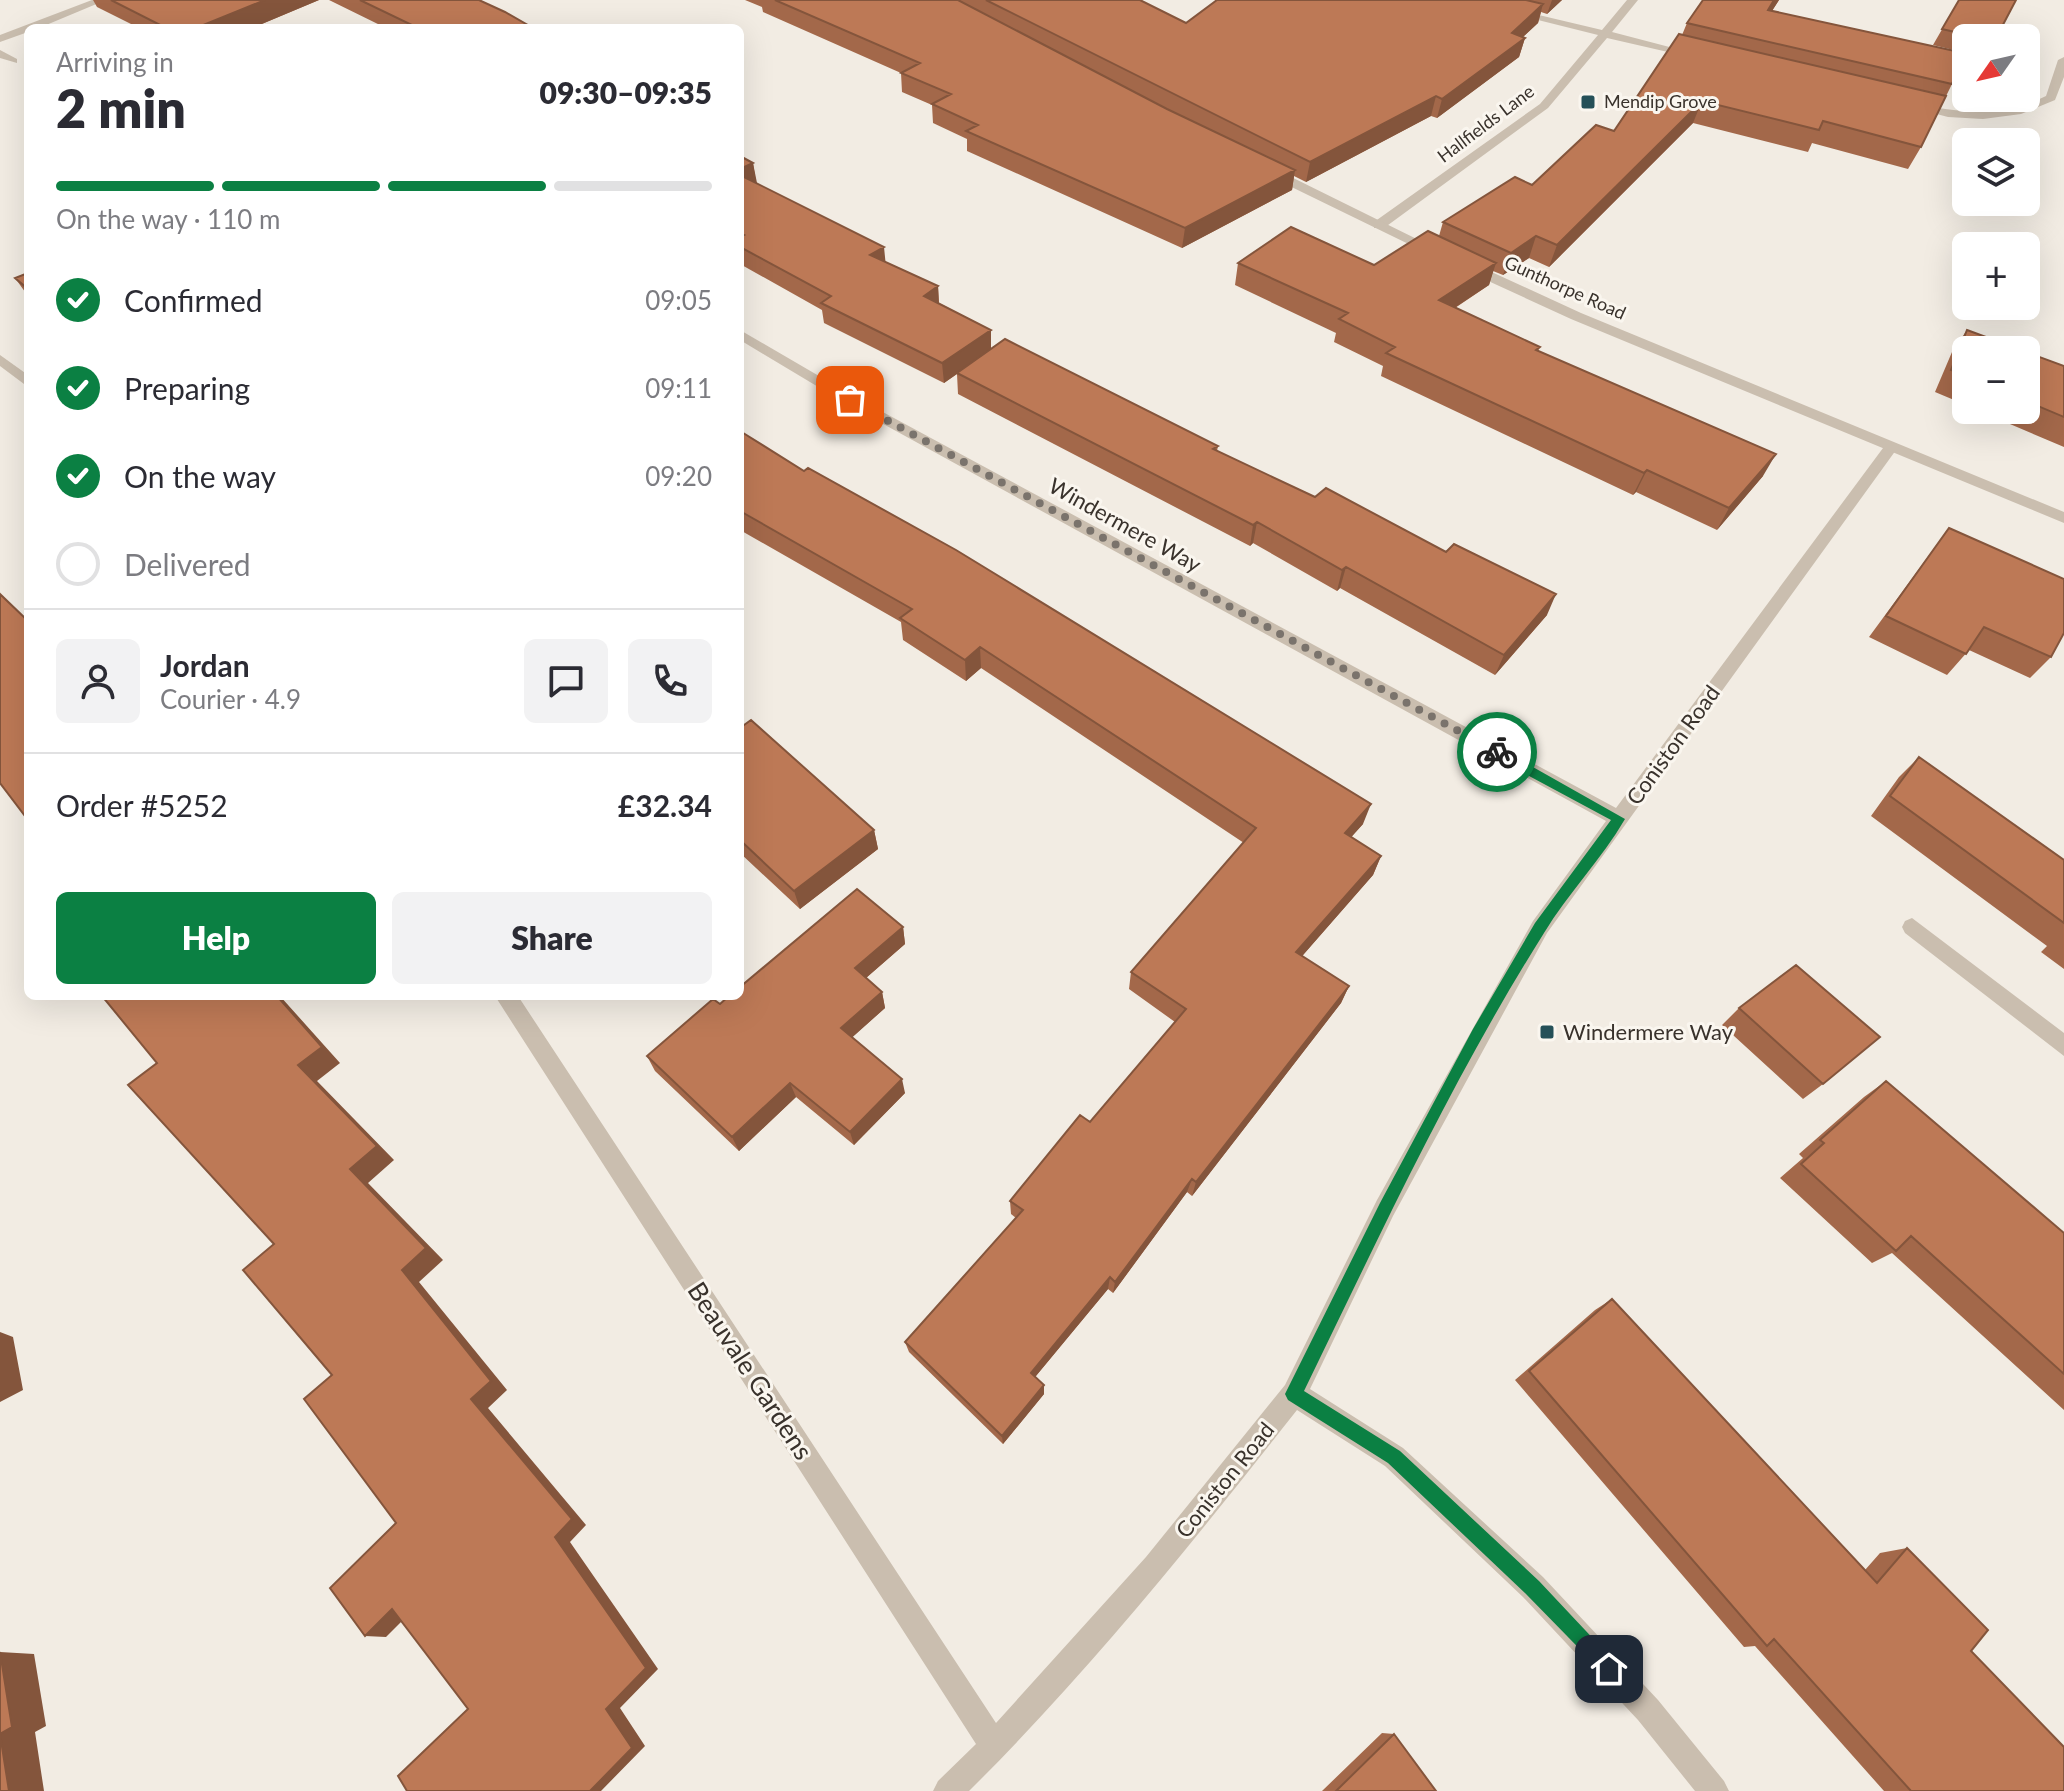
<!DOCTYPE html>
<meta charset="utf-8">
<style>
:root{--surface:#fff;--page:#f2f2f3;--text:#2b2b33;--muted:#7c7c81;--line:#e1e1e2;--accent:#0b8043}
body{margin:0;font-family:Lato,sans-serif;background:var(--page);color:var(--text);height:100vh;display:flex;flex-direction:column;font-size:30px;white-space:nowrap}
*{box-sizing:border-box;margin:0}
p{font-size:26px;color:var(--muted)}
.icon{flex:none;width:44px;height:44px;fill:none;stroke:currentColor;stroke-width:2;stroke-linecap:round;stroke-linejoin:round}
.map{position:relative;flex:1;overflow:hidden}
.drawer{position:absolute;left:24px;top:24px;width:720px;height:976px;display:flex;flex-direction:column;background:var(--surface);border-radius:12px;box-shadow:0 8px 32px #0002}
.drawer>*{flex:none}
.needle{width:52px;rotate:236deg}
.buttons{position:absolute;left:1952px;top:24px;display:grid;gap:16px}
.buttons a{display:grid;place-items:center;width:88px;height:88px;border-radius:12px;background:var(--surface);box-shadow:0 8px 32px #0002;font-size:40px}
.pin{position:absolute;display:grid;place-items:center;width:68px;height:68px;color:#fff;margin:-34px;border-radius:16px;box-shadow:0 4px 12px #0006}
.courier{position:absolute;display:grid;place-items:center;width:80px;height:80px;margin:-40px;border:6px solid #0b8043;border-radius:50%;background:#fff;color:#222;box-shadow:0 2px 10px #0007}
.overview em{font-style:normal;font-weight:800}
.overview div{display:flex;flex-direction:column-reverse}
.overview{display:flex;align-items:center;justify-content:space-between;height:136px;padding:0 32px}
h1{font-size:52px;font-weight:800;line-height:60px}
.bar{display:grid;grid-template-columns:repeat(4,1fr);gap:12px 8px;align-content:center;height:96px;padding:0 32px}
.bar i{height:10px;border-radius:6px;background:var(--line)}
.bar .active{background:var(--accent)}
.bar p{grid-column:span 4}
.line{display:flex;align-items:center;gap:20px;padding:0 32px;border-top:2px solid var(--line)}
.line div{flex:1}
.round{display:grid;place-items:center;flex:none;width:84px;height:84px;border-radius:12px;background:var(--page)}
ol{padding:0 32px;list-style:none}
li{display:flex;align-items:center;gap:24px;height:88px}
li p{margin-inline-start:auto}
li .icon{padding:8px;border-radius:50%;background:var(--accent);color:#fff;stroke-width:4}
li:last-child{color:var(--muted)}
li i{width:44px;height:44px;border:4px solid var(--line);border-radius:50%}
.button{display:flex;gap:16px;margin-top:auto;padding:16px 32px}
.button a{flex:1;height:92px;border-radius:12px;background:var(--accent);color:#fff;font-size:32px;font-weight:800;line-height:92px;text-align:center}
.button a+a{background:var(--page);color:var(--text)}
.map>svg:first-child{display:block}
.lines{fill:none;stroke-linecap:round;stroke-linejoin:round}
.minor{fill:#cabeaf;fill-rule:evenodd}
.tertiary{fill:#cabeaf;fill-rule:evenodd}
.wall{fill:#a3684a}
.shaded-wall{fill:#84553c}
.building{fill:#bd7956;stroke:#84553c;stroke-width:2}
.route{fill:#0b8043}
.done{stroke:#7a736c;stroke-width:8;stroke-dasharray:0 14.4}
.poi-dot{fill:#255058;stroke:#faf6ef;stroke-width:3}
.labels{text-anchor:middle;stroke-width:6;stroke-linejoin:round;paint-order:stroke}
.far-poi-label{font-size:18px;fill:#39322c;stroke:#faf6ef;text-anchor:start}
.far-street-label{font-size:18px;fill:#39322c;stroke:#faf6ef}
.street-label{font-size:22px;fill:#39322c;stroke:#faf6ef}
.poi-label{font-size:22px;fill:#39322c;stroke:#faf6ef;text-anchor:start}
.near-street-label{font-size:26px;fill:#39322c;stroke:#faf6ef}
</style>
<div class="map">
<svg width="2064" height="1791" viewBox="0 0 2064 1791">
<rect width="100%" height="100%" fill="#f2ece3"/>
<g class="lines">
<path class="minor" d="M 92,0 L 106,0 L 39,28 L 28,28 L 28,32 L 0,42 L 0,35 Z
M 1458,0 L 1476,0 L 1602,30 L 1627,0 L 1638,0 L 1612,32 L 1700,55 L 1694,58 L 1607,38 L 1548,108 L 1384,228 L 1374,228 L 1374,222 L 1540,104 L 1598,35 Z
M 0,50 L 17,59 L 17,63 L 0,58 Z
M 2064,57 L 2064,77 L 2055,100 L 2021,114 L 1983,119 L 1948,117 L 1906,106 L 1912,103 C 1959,113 2001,118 2046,96 L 2058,60 Z
M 740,330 L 855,397 L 1616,808 L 1886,444 L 1896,444 L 1896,450 L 1547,933 L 1393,1216 L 1310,1389 L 1403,1448 L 1543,1577 L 1658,1700 L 1724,1781 L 1729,1791 L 1695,1791 L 1638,1720 L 1523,1597 L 1385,1466 L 1297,1410 C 1193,1542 1088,1673 969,1791 L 933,1791 L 938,1781 L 976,1744 L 495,996 L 518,996 L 996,1723 L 1146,1557 L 1285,1385 L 1377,1200 L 1533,921 L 1606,821 L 845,403 L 740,340 Z
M 0,355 L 28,375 L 28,387 L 0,366 Z
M 1912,918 L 2064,1033 L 2064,1056 L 1905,933 L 1902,927 L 1905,921 Z"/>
<path class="tertiary" d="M 1265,168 L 1273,168 L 1441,251 L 1429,254 L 1265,174 Z
M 1462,263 L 1472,263 L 1581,313 L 2064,512 L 2064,523 L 1571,319 L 1462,269 Z"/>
</g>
<path class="wall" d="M 93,0 L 319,0 L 252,28 L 139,28 L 97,7 Z
M 329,0 L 479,0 L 533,28 L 386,28 Z
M 745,0 L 1140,0 L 1186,23 L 1217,0 L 1562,0 L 1547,14 L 1541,12 L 1538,23 L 1523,37 L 1525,38 L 1519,57 L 1437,118 L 1431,116 L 1306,182 L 1294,176 L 1292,190 L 1182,248 L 967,151 L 967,139 L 933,123 L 932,105 L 902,92 L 901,73 L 763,12 L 762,7 Z
M 1703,0 L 1779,0 L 1772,11 L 1952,84 L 1921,147 L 1908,169 L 1812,143 L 1808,152 L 1693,123 L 1549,267 L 1529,258 L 1503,275 L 1493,271 L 1489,285 L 1455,308 L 1540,347 L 1538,351 L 1763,476 L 1717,530 L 1636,492 L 1633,495 L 1381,376 L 1383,366 L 1334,342 L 1336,333 L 1235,285 L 1238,263 L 1374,265 L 1439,236 L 1443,222 L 1532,185 L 1614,131 L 1682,35 L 1687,23 Z
M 1959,0 L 1996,38 L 1966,38 L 1966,53 L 1933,45 Z
M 740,156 L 753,163 L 756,183 L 886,262 L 938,286 L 939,303 L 991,330 L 991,349 L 1218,446 L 1217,451 L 1547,615 L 1495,675 L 1340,588 L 1337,591 L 1253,543 L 1250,546 L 958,394 L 957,374 L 944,383 L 824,323 L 822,310 L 740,264 Z
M 28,273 L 28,296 L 15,278 Z
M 1967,330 L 1966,350 L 1966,405 L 1935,392 L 1952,352 Z
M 2026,352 L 2064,366 L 2064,447 L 1977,410 L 2026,410 Z
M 740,431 L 1363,824 L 1351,837 L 1381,856 L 1373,875 L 1302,956 L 1349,986 L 1341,1003 L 1192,1196 L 1187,1192 L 1113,1293 L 1108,1289 L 1035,1377 L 1044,1385 L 1044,1394 L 1003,1444 L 909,1352 L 905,1342 L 1016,1218 L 1011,1214 L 1010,1201 L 1090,1122 L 1175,1022 L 1129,989 L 1131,972 L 1244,843 L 981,668 L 966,681 L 903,640 L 901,622 L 740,530 Z
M 1949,528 L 2051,657 L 2030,678 L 1969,650 L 1947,675 L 1869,637 Z
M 740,728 L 874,830 L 878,849 L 800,909 L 740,853 Z
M 1919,757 L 2064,860 L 2064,969 L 2041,952 L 2047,946 L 1871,816 L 1899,777 Z
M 903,927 L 905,944 L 866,978 L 882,992 L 885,1008 L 852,1037 L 905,1093 L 854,1145 L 796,1097 L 739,1151 L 655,1071 L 647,1056 L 720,1004 Z
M 1739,1008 L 1823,1084 L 1803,1099 L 1722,1025 Z
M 1886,1081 L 2064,1233 L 2064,1410 L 1892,1253 L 1872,1263 L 1780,1178 L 1803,1158 L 1799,1154 L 1864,1097 Z
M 1612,1299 L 1865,1570 L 1880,1553 L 1907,1548 L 1971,1651 L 2064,1791 L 1884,1791 L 1755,1646 L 1744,1647 L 1515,1380 L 1595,1310 Z
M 1382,1733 L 1394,1734 L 1436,1791 L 1322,1791 Z"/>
<path class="shaded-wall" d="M 265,0 L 319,0 L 252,28 L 196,28 Z
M 1552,0 L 1562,0 L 1547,14 Z
M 1774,0 L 1779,0 L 1759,31 L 1768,10 Z
M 1543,4 L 1538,23 L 1511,48 L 1525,38 L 1519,57 L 1437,118 L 1442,99 Z
M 1436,96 L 1431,116 L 1306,182 L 1310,162 Z
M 1702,101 L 1693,123 L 1549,267 L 1557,245 Z
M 753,163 L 757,183 L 740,191 L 740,169 Z
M 1295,170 L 1292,190 L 1182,248 L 1185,228 Z
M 1536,236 L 1529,258 L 1503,275 L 1511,253 Z
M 884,247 L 886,267 L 870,255 Z
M 1496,263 L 1489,285 L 1433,322 L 1439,300 Z
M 938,286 L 939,306 L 924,296 Z
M 991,330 L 991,350 L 944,383 L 942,363 Z
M 1776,454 L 1763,476 L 1717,530 L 1729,508 Z
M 1647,470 L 1636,492 L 1633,495 L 1644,473 Z
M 1257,522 L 1253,543 L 1250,546 L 1253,525 Z
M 1346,567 L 1340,588 L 1337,591 L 1342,570 Z
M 1556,594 L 1547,615 L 1495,675 L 1504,655 Z
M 980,647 L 981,668 L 966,681 L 965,660 Z
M 1371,804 L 1363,824 L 1338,852 L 1345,833 Z
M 874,830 L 878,849 L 800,909 L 794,891 Z
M 1381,856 L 1373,875 L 1290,970 L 1296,952 Z
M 903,927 L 905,944 L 859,984 L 855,968 Z
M 1349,986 L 1341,1003 L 1192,1196 L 1196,1182 Z
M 882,992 L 885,1008 L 846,1043 L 841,1028 Z
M 277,996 L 280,996 L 340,1063 L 317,1081 L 394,1160 L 368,1183 L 443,1260 L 419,1282 L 507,1390 L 488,1408 L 586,1525 L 570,1542 L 658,1669 L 620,1708 L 645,1746 L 601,1791 L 590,1791 L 606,1709 L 555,1537 L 471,1399 L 402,1270 L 298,1065 Z
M 902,1079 L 905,1093 L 854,1145 L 850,1132 Z
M 790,1083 L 796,1097 L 739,1151 L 732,1137 Z
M 1192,1179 L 1187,1192 L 1113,1293 L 1115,1282 Z
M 1110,1277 L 1108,1289 L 1031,1382 L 1031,1373 Z
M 0,1332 L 13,1337 L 23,1390 L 0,1402 Z
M 1044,1385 L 1044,1394 L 1003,1444 L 1002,1436 Z
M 392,1609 L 412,1611 L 386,1637 L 365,1636 Z
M 0,1652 L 34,1654 L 46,1726 L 35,1732 L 44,1791 L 9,1791 L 0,1734 Z"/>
<path class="building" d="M 111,0 L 265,0 L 196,28 L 166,28 Z
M 360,0 L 479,0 L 505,12 L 533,28 L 418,28 Z
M 775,0 L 958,0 L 1167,109 L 1295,170 L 1185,228 L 966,131 L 978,125 L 932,104 L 951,94 L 901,73 L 920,63 Z
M 986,0 L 1140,0 L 1186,23 L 1217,0 L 1526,0 L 1543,4 L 1512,33 L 1525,38 L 1442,99 L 1436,96 L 1310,162 Z
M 1703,0 L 1774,0 L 1768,10 L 1964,53 L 1952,84 L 1687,23 Z
M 1959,0 L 2016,0 L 1996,38 L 1981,38 L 1942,29 Z
M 1679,34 L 1946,96 L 1921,147 L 1823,121 L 1819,130 L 1702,101 L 1557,245 L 1536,236 L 1511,253 L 1443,222 L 1515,177 L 1532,185 L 1596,125 L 1614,131 Z
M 740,156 L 753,163 L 740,169 Z
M 740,175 L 884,247 L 870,255 L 938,286 L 924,296 L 991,330 L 942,363 L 821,303 L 831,296 L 740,247 L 740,237 L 744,235 L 740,233 Z
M 1291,227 L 1374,265 L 1428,231 L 1496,263 L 1439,300 L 1540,347 L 1536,350 L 1776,454 L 1729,508 L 1647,470 L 1644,473 L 1386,353 L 1395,347 L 1339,319 L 1348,313 L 1238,263 Z
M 28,273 L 28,289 L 15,278 Z
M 1967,330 L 2021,350 L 1966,350 L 1966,376 L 1951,370 Z
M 1005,339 L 1218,446 L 1213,449 L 1315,497 L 1326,488 L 1446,552 L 1454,544 L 1556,594 L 1504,655 L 1346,567 L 1342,570 L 1257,522 L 1253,525 L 957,373 Z
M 2026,352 L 2064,366 L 2064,417 L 2026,401 Z
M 740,431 L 804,471 L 808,468 L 956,550 L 1371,804 L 1345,833 L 1381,856 L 1296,952 L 1349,986 L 1196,1182 L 1192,1179 L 1115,1282 L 1110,1277 L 1031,1373 L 1044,1385 L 1002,1436 L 905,1342 L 1023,1210 L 1010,1201 L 1080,1115 L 1090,1122 L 1186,1009 L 1131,972 L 1256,828 L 980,647 L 965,660 L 900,618 L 912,609 L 740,511 Z
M 1949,528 L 2064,579 L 2064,633 L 2051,657 L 1984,627 L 1966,654 L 1886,616 Z
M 0,594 L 28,621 L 28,820 L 0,783 Z
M 751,720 L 874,830 L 794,891 L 740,840 L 740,728 Z
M 1919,757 L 2064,860 L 2064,923 L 1890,796 Z
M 857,889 L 903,927 L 855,968 L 882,992 L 841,1028 L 902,1079 L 850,1132 L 790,1083 L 732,1137 L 647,1056 L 713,999 L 720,1004 L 729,996 L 740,996 L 740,987 Z
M 1796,965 L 1880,1037 L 1823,1084 L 1739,1008 Z
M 102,996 L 277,996 L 322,1047 L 298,1065 L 377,1146 L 350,1169 L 426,1248 L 402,1270 L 491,1381 L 471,1399 L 572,1519 L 555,1537 L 646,1668 L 606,1709 L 632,1748 L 590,1791 L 407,1791 L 398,1776 L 468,1709 L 392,1609 L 365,1636 L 330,1588 L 396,1523 L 304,1399 L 332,1375 L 243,1270 L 274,1244 L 128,1085 L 157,1063 Z
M 1886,1081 L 2064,1233 L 2064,1374 L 1911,1236 L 1896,1251 L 1801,1164 L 1824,1143 L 1820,1140 Z
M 1612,1299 L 1877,1583 L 1907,1548 L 1988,1630 L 1971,1651 L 2064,1747 L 2064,1791 L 1911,1791 L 1774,1639 L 1767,1646 L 1529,1371 Z
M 0,1652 L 12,1727 L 0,1734 L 9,1791 L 0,1791 Z
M 1394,1734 L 1436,1791 L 1336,1791 Z"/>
<path class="route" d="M 1492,749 L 1501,749 L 1625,819 C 1602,859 1568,893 1544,933 C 1452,1079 1379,1237 1304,1391 L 1400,1451 L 1539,1581 L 1616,1663 L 1619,1669 L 1609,1679 L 1526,1594 L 1388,1463 L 1288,1400 L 1285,1394 L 1380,1203 L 1473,1029 L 1535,923 L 1611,820 L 1492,756 Z"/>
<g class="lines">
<path class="done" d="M 850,400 L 1497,752"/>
</g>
<g class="poi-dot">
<rect x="1580" y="94" width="16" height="16" rx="4"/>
<rect x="1539" y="1024" width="16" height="16" rx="4"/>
</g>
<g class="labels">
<g class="far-poi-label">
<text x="1604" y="108">Mendip Grove</text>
</g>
<g class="far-street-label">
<text transform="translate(1486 124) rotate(-37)" y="6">Hallfields Lane</text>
<text transform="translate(1565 288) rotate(24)" y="6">Gunthorpe Road</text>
</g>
<g class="street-label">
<text transform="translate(1125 525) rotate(29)" y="8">Windermere Way</text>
<text transform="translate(1673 745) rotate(-54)" y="8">Coniston Road</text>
<text transform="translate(1225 1480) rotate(-51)" y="8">Coniston Road</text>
</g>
<g class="poi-label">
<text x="1563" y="1040">Windermere Way</text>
</g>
<g class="near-street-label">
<text transform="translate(750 1371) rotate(57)" y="9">Beauvale Gardens</text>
</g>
</g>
</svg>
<div class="buttons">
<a><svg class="needle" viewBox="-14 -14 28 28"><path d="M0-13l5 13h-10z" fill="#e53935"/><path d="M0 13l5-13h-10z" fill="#7c7c81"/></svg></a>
<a><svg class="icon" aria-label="layers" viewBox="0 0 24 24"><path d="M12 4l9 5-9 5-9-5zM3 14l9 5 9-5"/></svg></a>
<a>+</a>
<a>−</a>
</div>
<div class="pin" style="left:850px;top:400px;background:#ea580c"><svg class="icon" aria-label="bag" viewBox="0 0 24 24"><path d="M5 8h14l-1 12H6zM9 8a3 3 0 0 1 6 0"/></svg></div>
<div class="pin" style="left:1609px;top:1669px;background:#1f2937"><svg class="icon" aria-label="home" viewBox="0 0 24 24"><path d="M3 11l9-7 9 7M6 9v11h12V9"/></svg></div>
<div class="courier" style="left:1497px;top:752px"><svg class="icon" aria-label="bike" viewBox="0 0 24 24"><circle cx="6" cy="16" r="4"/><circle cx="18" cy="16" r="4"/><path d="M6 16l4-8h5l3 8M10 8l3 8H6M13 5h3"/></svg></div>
<section class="drawer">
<div class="overview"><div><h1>2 min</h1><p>Arriving in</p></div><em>09:30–09:35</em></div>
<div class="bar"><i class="active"></i><i class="active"></i><i class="active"></i><i></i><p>On the way · 110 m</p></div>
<ol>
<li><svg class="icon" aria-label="check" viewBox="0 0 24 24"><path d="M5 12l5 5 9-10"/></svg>Confirmed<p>09:05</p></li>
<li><svg class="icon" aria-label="check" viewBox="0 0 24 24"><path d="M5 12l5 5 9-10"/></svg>Preparing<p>09:11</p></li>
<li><svg class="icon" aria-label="check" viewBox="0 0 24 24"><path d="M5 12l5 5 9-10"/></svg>On the way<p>09:20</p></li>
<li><i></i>Delivered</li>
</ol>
<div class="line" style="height:144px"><a class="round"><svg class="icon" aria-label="person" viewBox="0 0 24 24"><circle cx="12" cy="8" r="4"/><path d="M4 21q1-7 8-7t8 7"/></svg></a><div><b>Jordan</b><p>Courier · 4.9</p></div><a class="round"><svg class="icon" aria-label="chat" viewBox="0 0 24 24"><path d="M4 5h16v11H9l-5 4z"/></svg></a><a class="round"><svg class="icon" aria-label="phone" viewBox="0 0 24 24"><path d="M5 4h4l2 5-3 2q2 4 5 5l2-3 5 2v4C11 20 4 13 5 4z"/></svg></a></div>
<div class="line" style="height:104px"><div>Order #5252</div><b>£32.34</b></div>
<div class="button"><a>Help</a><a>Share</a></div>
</section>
</div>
